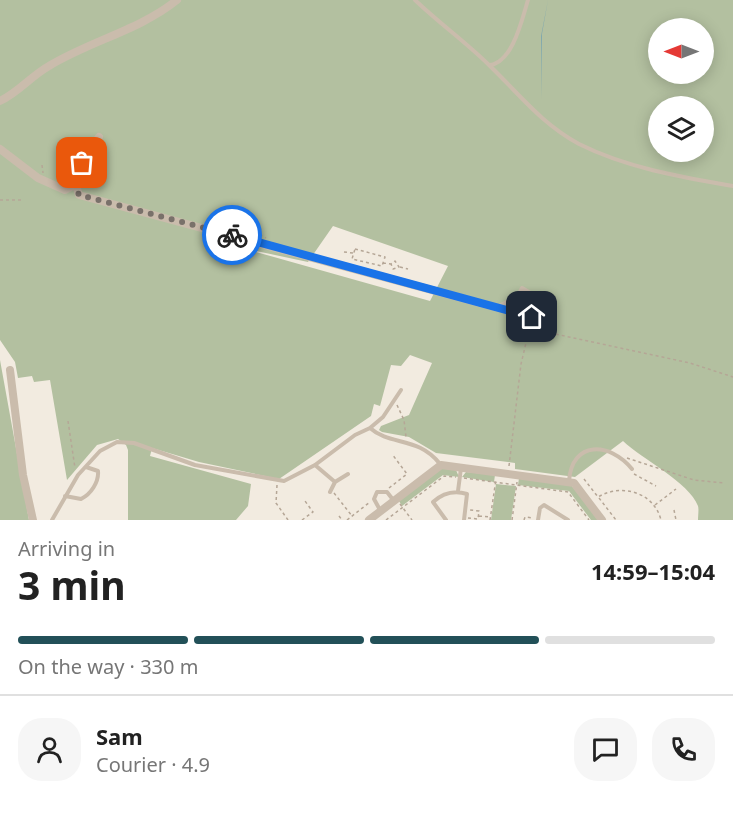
<!DOCTYPE html>
<meta charset="utf-8">
<style>
:root{--surface:#fff;--page:#f6f6f6;--text:#222;--muted:#767676;--line:#e0e0e0;--accent:#225058}
body{margin:0;font-family:"Noto Sans",sans-serif;background:var(--page);color:var(--text);height:100vh;display:flex;flex-direction:column;font-size:22px;white-space:nowrap}
*{box-sizing:border-box;margin:0}
p{font-size:20px;color:var(--muted)}
.icon{flex:none;width:33px;height:33px;fill:none;stroke:currentColor;stroke-width:2;stroke-linecap:round;stroke-linejoin:round}
.map{position:relative;height:520px;overflow:hidden}
.side{display:flex;flex-direction:column;background:var(--surface);flex:1}
.side>*{flex:none}
.needle{width:39px;rotate:270deg}
.tools{position:absolute;left:648px;top:18px;display:grid;gap:12px}
.tools a{display:grid;place-items:center;width:66px;height:66px;border-radius:50%;background:var(--surface);box-shadow:0 3px 15px #0003;font-size:30px}
.pin{position:absolute;display:grid;place-items:center;width:51px;height:51px;color:#fff;margin:-26px;border-radius:12px;box-shadow:0 3px 9px #0006}
.courier{position:absolute;display:grid;place-items:center;width:60px;height:60px;margin:-30px;border:4px solid #1a73e8;border-radius:50%;background:#fff;color:#222;box-shadow:0 2px 8px #0007}
.overview em{font-style:normal;font-weight:700}
.overview div{display:flex;flex-direction:column-reverse}
.overview{display:flex;align-items:center;justify-content:space-between;height:102px;padding:0 18px}
h1{font-size:39px;font-weight:700;line-height:45px}
.bar{display:grid;grid-template-columns:repeat(4,1fr);gap:9px 6px;align-content:center;height:72px;padding:0 18px}
.bar i{height:8px;border-radius:4px;background:var(--line)}
.bar .on{background:var(--accent)}
.bar p{grid-column:span 4}
.line{display:flex;align-items:center;gap:15px;padding:0 18px;border-top:2px solid var(--line)}
.line div{flex:1}
.round{display:grid;place-items:center;flex:none;width:63px;height:63px;border-radius:24px;background:var(--page)}
.map>svg:first-child{display:block}
.green{fill:#b3c0a0;fill-rule:evenodd}
.water{fill:#80a8ae}
.lines{fill:none;stroke-linecap:round;stroke-linejoin:round}
.path{stroke:#b5a696;stroke-width:1.5;stroke-dasharray:3 3;stroke-linecap:butt}
.lane{stroke:#cabcac;stroke-width:4}
.street{stroke:#cabcac;stroke-width:8}
.done{stroke:#79716a;stroke-width:6;stroke-dasharray:0 10.8}
.route{stroke:#1a73e8;stroke-width:8}
</style>
<div class="map">
<svg width="733" height="520" viewBox="0 0 733 520">
<rect width="100%" height="100%" fill="#f2ebe0"/>
<path class="green" d="M 0,0 L 733,0 L 733,520 L 698,520 C 698,516 699,509 698,506 C 689,482 642,459 623,441 L 575,477 L 515,469 L 515,463 L 436,453 L 409,437 L 382,432 L 379,430 L 381,426 L 409,415 L 432,363 L 410,355 L 401,366 L 391,365 L 380,406 L 374,404 L 371,416 L 279,479 L 199,462 L 152,448 L 150,456 L 251,484 L 248,506 L 236,520 L 128,520 L 128,450 L 126,445 L 118,439 L 97,445 L 67,480 L 50,380 L 34,382 L 32,376 L 18,378 L 15,362 L 0,340 ZM 658,28 L 704,28 L 704,74 L 658,74 ZM 658,106 L 704,106 L 704,152 L 658,152 ZM 333,226 L 448,266 L 430,301 L 242,248 L 308,262 Z
M 0,360 L 29,520 L 0,520 Z
M 442,468 L 456,470 L 459,477 L 443,475 L 402,506 L 399,501 Z
M 466,472 L 495,475 L 494,482 L 462,477 Z
M 519,478 L 572,486 L 599,520 L 591,520 L 569,491 L 518,485 Z
M 496,484 L 516,486 L 511,520 L 491,520 Z"/>
<path class="water" d="M 548,0 L 542,34 L 542,99 L 541,36 Z"/>
<g class="lines">
<path class="path" d="M 42,165 L 43,173
M 85,179 L 93,164
M 0,200 L 24,200
M 236,229 L 240,223 L 266,238
M 355,249 L 385,257 L 382,266 L 352,259 Z
M 344,252 L 353,253
M 383,263 L 391,264 L 395,261 L 399,267 L 393,269 L 391,264
M 400,267 L 408,269
M 397,405 L 404,420 L 406,437
M 68,421 L 75,468
M 627,458 L 694,480 L 724,483
M 509,466 L 521,364 L 531,322 L 546,332 L 690,363 L 733,377
M 634,474 L 656,486
M 464,478 L 568,492 L 589,520
M 584,479 L 598,497 C 621,483 654,492 661,520
M 277,485 L 276,503 L 288,520
M 389,488 L 407,474 L 392,454
M 334,493 L 352,516
M 599,498 L 616,520
M 400,504 L 412,520
M 655,505 L 676,489
M 674,510 L 676,520
M 339,516 L 342,520
M 479,516 L 490,517
M 468,518 L 478,519 L 479,511 L 470,510
M 302,520 L 313,512 L 305,501
M 347,520 L 370,502
M 386,520 L 444,476 L 456,477
M 490,520 L 496,479
M 512,520 L 517,482
M 524,520 L 525,517 L 533,518"/>
<path class="lane" d="M 415,0 C 439,23 467,43 490,66 C 521,96 541,123 579,144 C 627,168 681,177 733,186
M 490,65 C 513,62 522,19 528,0
M 499,306 L 518,296 L 522,288 L 529,292 L 525,299 L 518,296
M 370,428 C 390,446 418,436 440,464
M 315,465 L 335,482
M 569,481 C 572,440 610,442 632,469
M 458,491 L 461,468
M 330,492 L 335,482 L 348,474
M 65,496 L 81,499 C 91,494 99,482 98,471 L 86,467
M 380,510 L 374,499 L 377,492 L 387,492 L 394,501
M 52,520 L 78,475 L 100,451 L 117,442 L 134,443 L 195,465 L 284,481 L 315,465 L 355,435 L 370,428 L 383,417 L 401,390
M 446,520 L 433,502 C 443,493 454,490 467,494 L 464,520
M 538,520 L 540,508 L 544,505 L 568,520"/>
<path class="street" d="M 0,101 C 19,92 31,76 49,66 C 90,41 140,30 177,0
M 99,137 C 86,155 70,173 79,195 L 532,317
M 0,149 L 38,178 L 65,190 L 75,185
M 10,370 L 23,475 L 33,520
M 369,520 L 441,465 L 574,483 L 602,520"/>
</g>
<g class="lines">
<path class="done" d="M 82,163 L 75,185 L 79,195 L 232,235"/>
<path class="route" d="M 232,235 L 532,317"/>
</g>
</svg>
<div class="tools">
<a><svg class="needle" viewBox="-14 -14 28 28"><path d="M0-13l5 13h-10z" fill="#e53935"/><path d="M0 13l5-13h-10z" fill="#767676"/></svg></a>
<a><svg class="icon" aria-label="layers" viewBox="0 0 24 24"><path d="M12 4l9 5-9 5-9-5zM3 14l9 5 9-5"/></svg></a>
</div>
<div class="pin" style="left:82px;top:163px;background:#ea580c"><svg class="icon" aria-label="bag" viewBox="0 0 24 24"><path d="M5 8h14l-1 12H6zM9 8a3 3 0 0 1 6 0"/></svg></div>
<div class="pin" style="left:532px;top:317px;background:#1f2937"><svg class="icon" aria-label="home" viewBox="0 0 24 24"><path d="M3 11l9-7 9 7M6 9v11h12V9"/></svg></div>
<div class="courier" style="left:232px;top:235px"><svg class="icon" aria-label="bike" viewBox="0 0 24 24"><circle cx="6" cy="16" r="4"/><circle cx="18" cy="16" r="4"/><path d="M6 16l4-8h5l3 8M10 8l3 8H6M13 5h3"/></svg></div>
</div>
<section class="side">
<div class="overview"><div><h1>3 min</h1><p>Arriving in</p></div><em>14:59–15:04</em></div>
<div class="bar"><i class="on"></i><i class="on"></i><i class="on"></i><i></i><p>On the way · 330 m</p></div>
<div class="line" style="height:108px"><a class="round"><svg class="icon" aria-label="person" viewBox="0 0 24 24"><circle cx="12" cy="8" r="4"/><path d="M4 21q1-7 8-7t8 7"/></svg></a><div><b>Sam</b><p>Courier · 4.9</p></div><a class="round"><svg class="icon" aria-label="chat" viewBox="0 0 24 24"><path d="M4 5h16v11H9l-5 4z"/></svg></a><a class="round"><svg class="icon" aria-label="phone" viewBox="0 0 24 24"><path d="M5 4h4l2 5-3 2q2 4 5 5l2-3 5 2v4C11 20 4 13 5 4z"/></svg></a></div>
</section>
